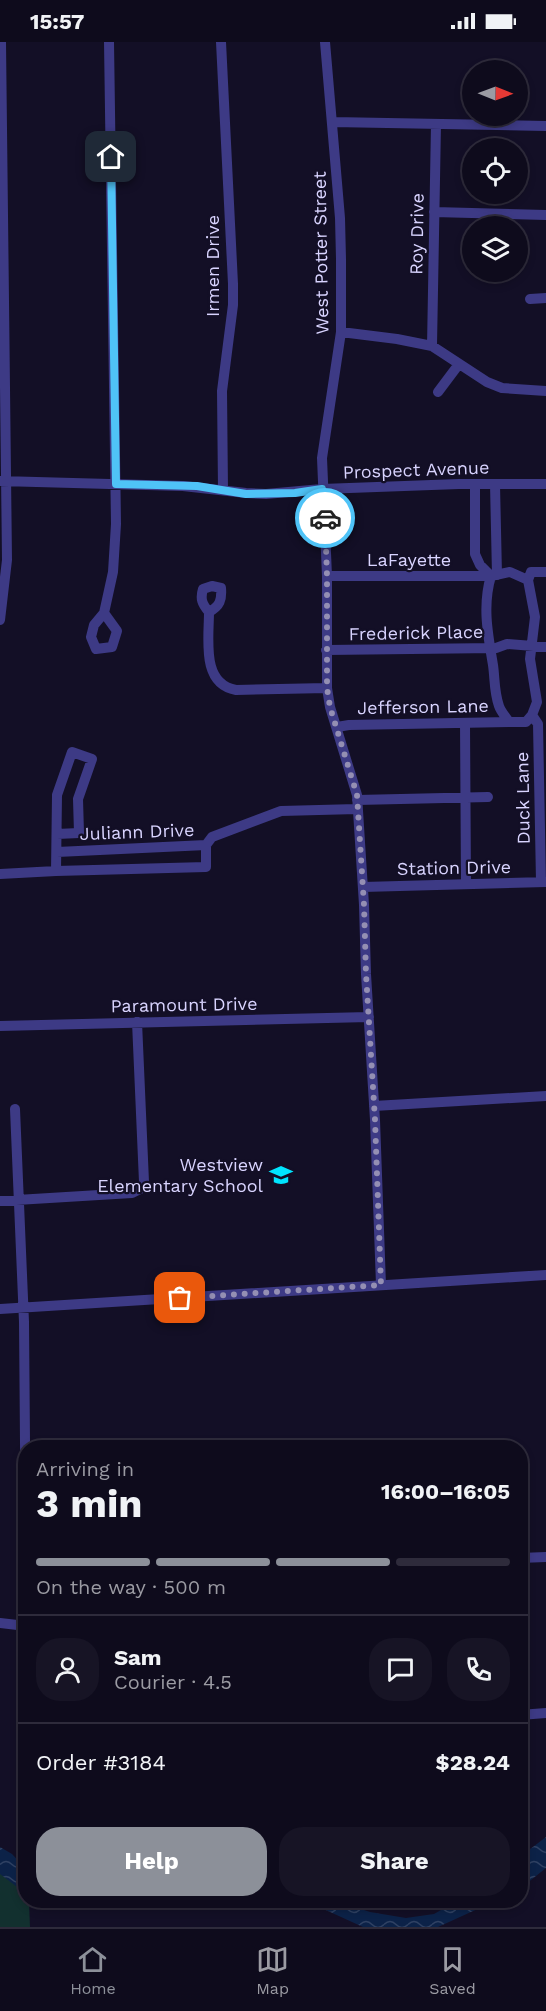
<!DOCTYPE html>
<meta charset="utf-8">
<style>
:root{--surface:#0e0b1c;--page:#171425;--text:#f1f3f6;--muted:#9b9ba3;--line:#2e2b3b;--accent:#8c9099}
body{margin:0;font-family:"Work Sans",sans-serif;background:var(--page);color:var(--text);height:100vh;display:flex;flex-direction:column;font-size:22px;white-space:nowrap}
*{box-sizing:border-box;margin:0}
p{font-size:20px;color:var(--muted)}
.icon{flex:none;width:33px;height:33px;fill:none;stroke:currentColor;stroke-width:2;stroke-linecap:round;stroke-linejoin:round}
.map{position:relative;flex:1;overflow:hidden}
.side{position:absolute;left:18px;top:1398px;width:510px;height:468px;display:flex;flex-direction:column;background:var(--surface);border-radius:24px;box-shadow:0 3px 9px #0003,0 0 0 2px var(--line)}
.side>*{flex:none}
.needle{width:39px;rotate:91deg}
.tools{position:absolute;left:462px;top:18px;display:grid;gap:12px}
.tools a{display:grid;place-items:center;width:66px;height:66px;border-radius:50%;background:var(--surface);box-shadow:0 3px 9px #0003,0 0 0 2px var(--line);font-size:30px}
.pin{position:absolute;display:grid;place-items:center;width:51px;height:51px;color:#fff;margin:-26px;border-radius:12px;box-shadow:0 3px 9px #0006}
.courier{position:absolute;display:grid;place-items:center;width:60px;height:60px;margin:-30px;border:4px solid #4fc3f7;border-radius:50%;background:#fff;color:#222;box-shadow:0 2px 8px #0007}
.overview em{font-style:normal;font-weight:700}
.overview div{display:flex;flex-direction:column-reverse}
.overview{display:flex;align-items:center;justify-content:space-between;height:102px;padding:0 18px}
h1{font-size:39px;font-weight:700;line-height:45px}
.bar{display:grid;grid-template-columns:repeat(4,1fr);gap:9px 6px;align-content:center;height:72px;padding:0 18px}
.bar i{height:8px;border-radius:4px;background:var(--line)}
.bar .on{background:var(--accent)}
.bar p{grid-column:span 4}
.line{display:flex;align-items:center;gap:15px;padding:0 18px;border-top:2px solid var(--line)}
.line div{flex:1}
.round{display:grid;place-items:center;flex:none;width:63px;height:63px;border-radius:24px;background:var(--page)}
.button{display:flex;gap:12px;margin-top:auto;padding:12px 18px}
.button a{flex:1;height:69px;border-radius:24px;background:var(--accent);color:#fff;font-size:24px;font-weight:700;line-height:69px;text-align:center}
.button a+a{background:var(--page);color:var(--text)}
.status{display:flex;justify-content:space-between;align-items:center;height:42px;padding:0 30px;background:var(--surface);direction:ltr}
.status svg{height:16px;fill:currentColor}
.tabs{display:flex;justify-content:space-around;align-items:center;height:84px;border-top:2px solid var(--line);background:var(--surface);font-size:16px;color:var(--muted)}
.tabs a{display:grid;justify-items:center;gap:3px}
.tabs .on{color:var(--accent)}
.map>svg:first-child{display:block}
.green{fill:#12302f}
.water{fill:url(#water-waves)}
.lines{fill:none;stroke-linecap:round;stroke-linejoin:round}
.minor{stroke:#3d3a85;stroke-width:10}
.done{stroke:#948fb3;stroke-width:6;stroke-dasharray:0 10.8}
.route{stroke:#4fc3f7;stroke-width:8}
.labels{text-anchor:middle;stroke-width:4.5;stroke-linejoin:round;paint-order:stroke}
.street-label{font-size:18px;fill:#d9d4ff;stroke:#130f26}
.poi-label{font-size:18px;fill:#d9d4ff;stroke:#130f26;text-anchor:end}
</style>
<div class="status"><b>15:57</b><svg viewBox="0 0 49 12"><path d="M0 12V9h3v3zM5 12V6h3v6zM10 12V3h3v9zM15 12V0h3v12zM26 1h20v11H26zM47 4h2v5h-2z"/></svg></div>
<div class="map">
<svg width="546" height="1885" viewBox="0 0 546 1885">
<defs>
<pattern id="water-waves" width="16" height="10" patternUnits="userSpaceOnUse" patternTransform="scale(1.5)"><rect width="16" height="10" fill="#0c2248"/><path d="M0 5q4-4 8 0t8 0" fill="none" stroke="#2f4163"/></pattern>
</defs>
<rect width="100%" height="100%" fill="#130f26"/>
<path class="green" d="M 0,1822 L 25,1841 L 26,1858 L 29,1859 L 30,1885 L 0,1885 Z"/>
<path class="water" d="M 546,1795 L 546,1826 L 521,1846 L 521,1814 Z
M 0,1805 L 12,1812 L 25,1826 L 25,1851 L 0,1832 Z
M 306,1859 L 336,1859 L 370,1870 L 406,1876 L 434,1872 L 457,1859 L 495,1859 L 438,1885 L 363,1885 Z"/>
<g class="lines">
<path class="minor" d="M 221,0 L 233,242 L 233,263 L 222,349 L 223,448
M 325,0 L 340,176 L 341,217 L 341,290 L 322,416 L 327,534 L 327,646 L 330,665 L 357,753 L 364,863 L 366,932 L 375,1078 L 381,1243
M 333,80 L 546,84
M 434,170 L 546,173
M 530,257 L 546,256
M 341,290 L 397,297 L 432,304 L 487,340 L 502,346 L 546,349
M 432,304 L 436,82
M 438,350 L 459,322
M 0,439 L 183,444 L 246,451 L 266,452 L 322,447 L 459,442 L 546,442
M 475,442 L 475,512 L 480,523 L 491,534
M 495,442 L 497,533
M 327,534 L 491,534 L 510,530 L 528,538 L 535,575 L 530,617 L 537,660 L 532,673 L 526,680 L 509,680 C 506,675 501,670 499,664 C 494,650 495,637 493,623 C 488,593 482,564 491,534
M 528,538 L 531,530 L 546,530
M 209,570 C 202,562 200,557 203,547 L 212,544 L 221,546 C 222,558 220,564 209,570 C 209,597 201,642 236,648 L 327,646
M 104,571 L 117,589 L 112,605 L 96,607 L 91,595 L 94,583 L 104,571 L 113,530 L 116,482 L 109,0
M 0,578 L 7,518 L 1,0
M 326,608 L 496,606 L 507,602 L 546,605
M 532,673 L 538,682 L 541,840
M 465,681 L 466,842
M 337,685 L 349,683 L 509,680
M 357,758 L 488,755
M 57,810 L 206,803 L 212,795 L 281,769 L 357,767
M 56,829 L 206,825 L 206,803
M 0,832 L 56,829 L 57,753 L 72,710 L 92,717 L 78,757 L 79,791 L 57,792
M 363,845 L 546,840
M 0,984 L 369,975
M 374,1064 L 546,1054
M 15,1067 L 24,1280 L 26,1520
M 0,1159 L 132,1151 L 140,1147 L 144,1140 L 137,980
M 0,1267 L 546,1233
M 520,1516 L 546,1515
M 0,1581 L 26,1584
M 520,1673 L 546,1671"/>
</g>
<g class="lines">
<path class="done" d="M 180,1256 L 381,1243 L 375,1078 L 366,932 L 364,863 L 357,753 L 330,665 L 327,646 L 327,534 L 325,476"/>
<path class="route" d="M 111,115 L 116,442 L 197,444 L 246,452 L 295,451 L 322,447 L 325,476"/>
</g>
<defs>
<g id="school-bare" transform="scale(1.8)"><path d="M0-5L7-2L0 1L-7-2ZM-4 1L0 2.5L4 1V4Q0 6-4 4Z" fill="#00e5ff" stroke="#130f26" stroke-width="2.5" paint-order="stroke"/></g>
</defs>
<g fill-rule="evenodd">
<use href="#school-bare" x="281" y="1133"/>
</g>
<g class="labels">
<g class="street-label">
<text transform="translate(417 192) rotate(-89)" y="6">Roy Drive</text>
<text transform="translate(321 211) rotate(-91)" y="6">West Potter Street</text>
<text transform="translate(213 224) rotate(-90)" y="6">Irmen Drive</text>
<text transform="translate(416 428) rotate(-2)" y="6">Prospect Avenue</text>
<text x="409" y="524">LaFayette</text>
<text transform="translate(416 591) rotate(-1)" y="6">Frederick Place</text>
<text transform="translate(423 665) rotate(-1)" y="6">Jefferson Lane</text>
<text transform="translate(523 756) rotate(-91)" y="6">Duck Lane</text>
<text transform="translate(137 790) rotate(-2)" y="6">Juliann Drive</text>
<text transform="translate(454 826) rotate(-1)" y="6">Station Drive</text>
<text transform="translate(184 963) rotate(-1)" y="6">Paramount Drive</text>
</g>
<g class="poi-label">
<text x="263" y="1129">Westview<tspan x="263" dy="21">Elementary School</tspan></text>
</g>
</g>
</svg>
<div class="tools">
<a><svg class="needle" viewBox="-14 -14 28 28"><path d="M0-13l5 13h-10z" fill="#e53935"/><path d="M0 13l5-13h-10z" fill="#9b9ba3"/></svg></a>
<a><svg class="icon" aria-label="locate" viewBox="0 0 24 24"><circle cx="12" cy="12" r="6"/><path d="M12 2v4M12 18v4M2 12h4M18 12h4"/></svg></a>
<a><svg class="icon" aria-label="layers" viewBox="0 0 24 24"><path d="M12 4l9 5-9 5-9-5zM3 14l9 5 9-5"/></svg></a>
</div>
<div class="pin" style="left:180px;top:1256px;background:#ea580c"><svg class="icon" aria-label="bag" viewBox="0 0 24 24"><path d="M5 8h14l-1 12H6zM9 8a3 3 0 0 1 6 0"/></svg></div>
<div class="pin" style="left:111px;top:115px;background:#1f2937"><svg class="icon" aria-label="home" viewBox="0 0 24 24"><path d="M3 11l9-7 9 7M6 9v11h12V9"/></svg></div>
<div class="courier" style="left:325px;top:476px"><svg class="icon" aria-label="car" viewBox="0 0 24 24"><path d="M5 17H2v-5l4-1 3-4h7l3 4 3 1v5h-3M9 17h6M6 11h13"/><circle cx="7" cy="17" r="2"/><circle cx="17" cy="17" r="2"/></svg></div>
<section class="side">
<div class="overview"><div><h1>3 min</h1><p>Arriving in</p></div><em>16:00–16:05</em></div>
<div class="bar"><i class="on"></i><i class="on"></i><i class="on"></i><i></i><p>On the way · 500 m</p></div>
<div class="line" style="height:108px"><a class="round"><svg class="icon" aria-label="person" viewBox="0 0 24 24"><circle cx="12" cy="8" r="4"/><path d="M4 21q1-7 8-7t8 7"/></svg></a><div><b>Sam</b><p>Courier · 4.5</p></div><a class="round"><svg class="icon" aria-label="chat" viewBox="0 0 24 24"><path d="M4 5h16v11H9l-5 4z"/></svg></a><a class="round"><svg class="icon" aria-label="phone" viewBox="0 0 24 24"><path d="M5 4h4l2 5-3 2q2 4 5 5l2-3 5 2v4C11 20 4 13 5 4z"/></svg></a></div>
<div class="line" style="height:78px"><div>Order #3184</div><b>$28.24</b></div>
<div class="button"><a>Help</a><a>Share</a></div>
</section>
</div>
<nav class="tabs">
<a class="on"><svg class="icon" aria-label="home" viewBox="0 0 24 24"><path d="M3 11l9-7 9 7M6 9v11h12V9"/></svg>Home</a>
<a><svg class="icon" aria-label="map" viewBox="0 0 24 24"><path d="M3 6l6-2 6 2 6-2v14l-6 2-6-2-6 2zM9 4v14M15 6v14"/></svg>Map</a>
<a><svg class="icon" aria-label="saved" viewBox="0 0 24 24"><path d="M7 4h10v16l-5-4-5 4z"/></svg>Saved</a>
</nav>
